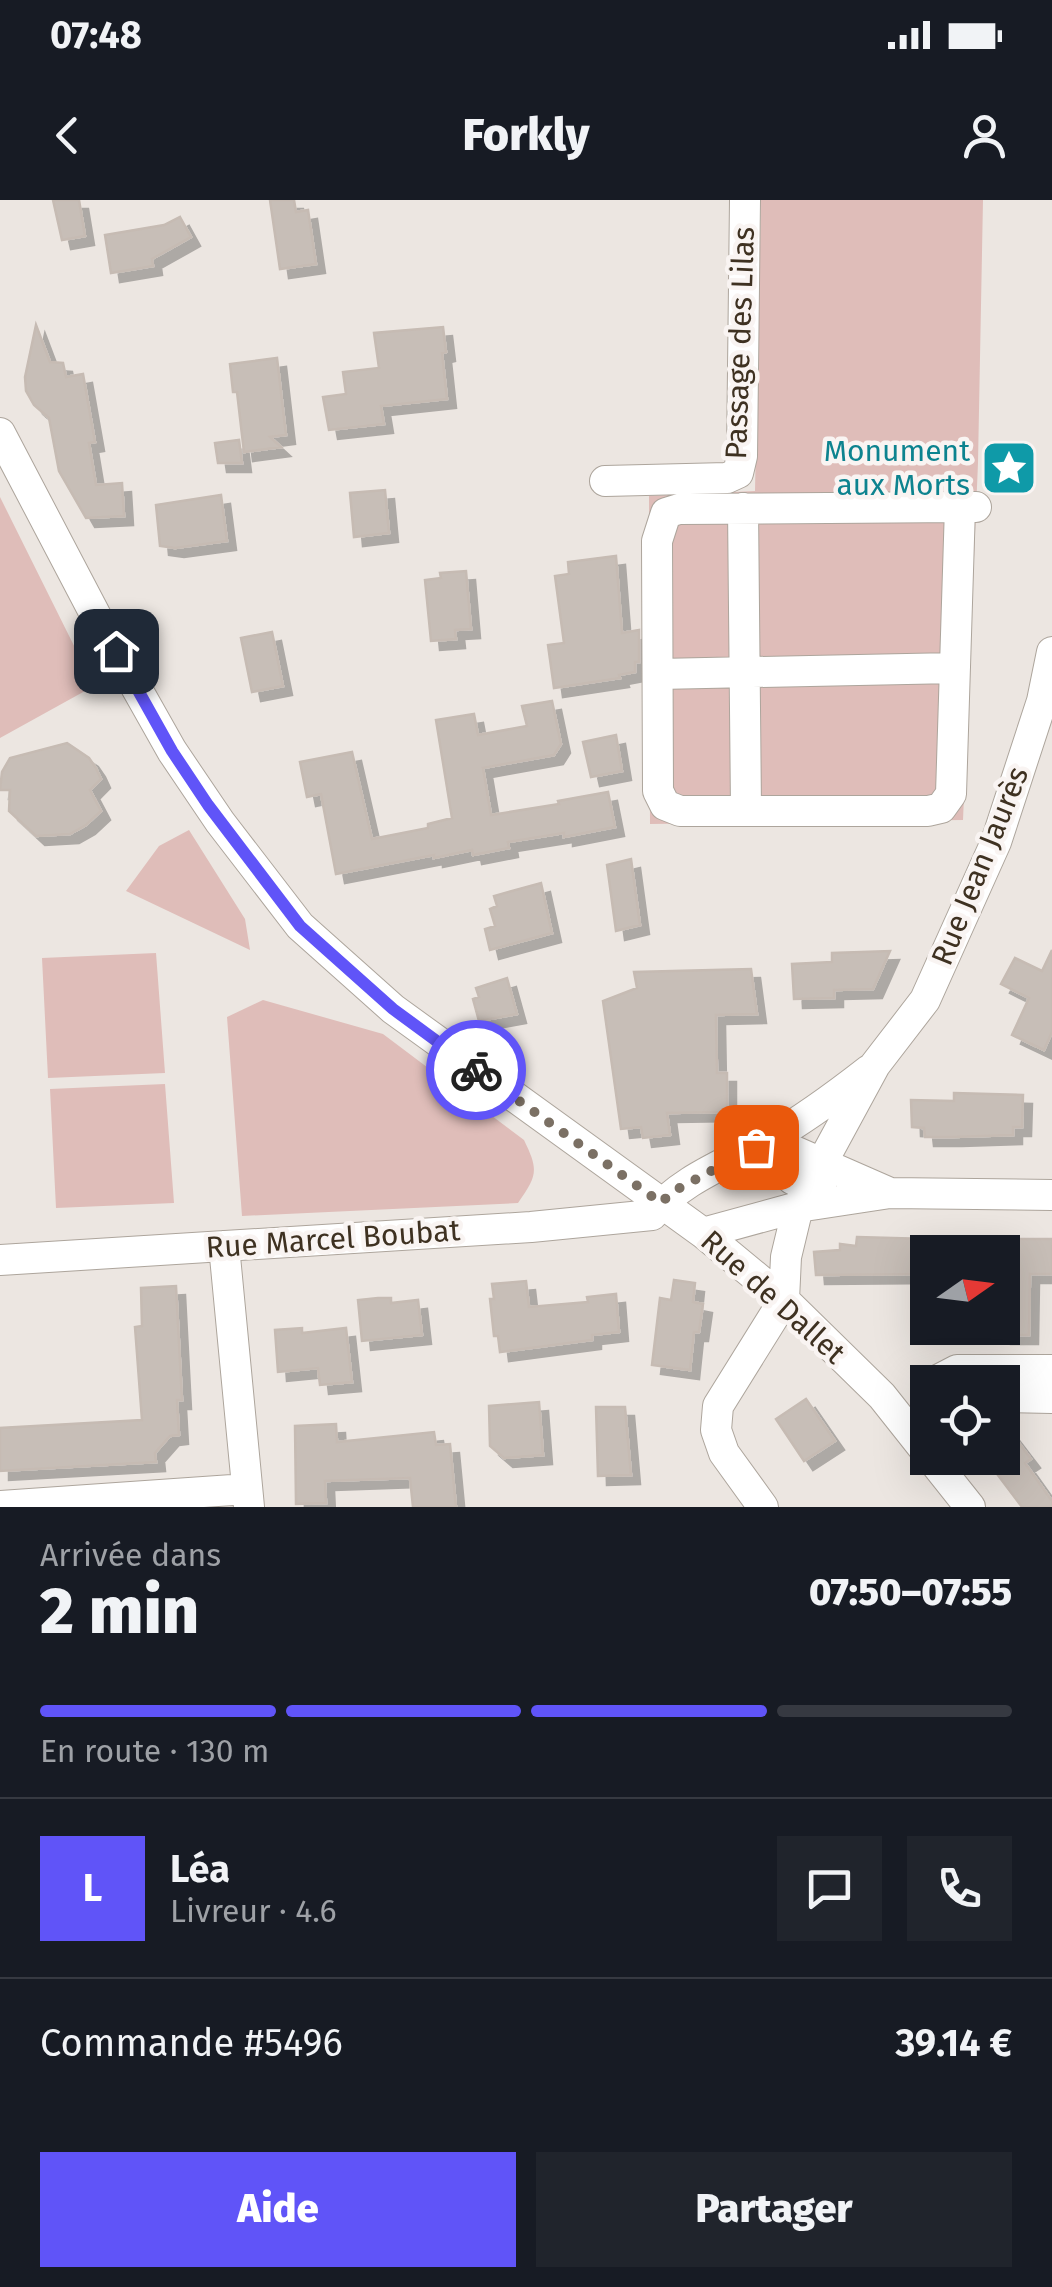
<!DOCTYPE html>
<html lang="fr">
<meta charset="utf-8">
<style>
:root{--surface:#171b24;--page:#20242c;--text:#f1f3f6;--muted:#9ea1a6;--line:#363941;--accent:#6054f8}
body{margin:0;font-family:"Fira Sans",sans-serif;background:var(--page);color:var(--text);height:100vh;display:flex;flex-direction:column;font-size:38px;white-space:nowrap}
*{box-sizing:border-box;margin:0}
p{font-size:32px;color:var(--muted)}
.icon{flex:none;width:55px;height:55px;fill:none;stroke:currentColor;stroke-width:2;stroke-linecap:round;stroke-linejoin:round}
.map{position:relative;height:1307px;overflow:hidden}
.panel{display:flex;flex-direction:column;background:var(--surface);flex:1}
.panel>*{flex:none}
.needle{width:65px;rotate:76deg}
.controls{position:absolute;left:910px;top:1035px;display:grid;gap:20px}
.controls a{display:grid;place-items:center;width:110px;height:110px;border-radius:0px;background:var(--surface);box-shadow:0 10px 40px #0002;font-size:50px}
.pin{position:absolute;display:grid;place-items:center;width:85px;height:85px;color:#fff;margin:-42px;border-radius:20px;box-shadow:0 5px 15px #0006}
.courier{position:absolute;display:grid;place-items:center;width:100px;height:100px;margin:-50px;border:8px solid #6054f8;border-radius:50%;background:#fff;color:#222;box-shadow:0 2px 12px #0007}
.headline em{font-style:normal;font-weight:800}
.headline div{display:flex;flex-direction:column-reverse}
.headline{display:flex;align-items:center;justify-content:space-between;height:170px;padding:0 40px}
h1{font-size:65px;font-weight:800;line-height:75px}
.bar{display:grid;grid-template-columns:repeat(4,1fr);gap:15px 10px;align-content:center;height:120px;padding:0 40px}
.bar i{height:12px;border-radius:8px;background:var(--line)}
.bar .selected{background:var(--accent)}
.bar p{grid-column:span 4}
.line{display:flex;align-items:center;gap:25px;padding:0 40px;border-top:2px solid var(--line)}
.line div{flex:1}
.round{display:grid;place-items:center;flex:none;width:105px;height:105px;border-radius:0px;background:var(--page)}
.cta{display:flex;gap:20px;margin-top:auto;padding:20px 40px}
.cta a{flex:1;height:115px;border-radius:0px;background:var(--accent);color:#fff;font-size:40px;font-weight:800;line-height:115px;text-align:center}
.cta a+a{background:var(--page);color:var(--text)}
.status{display:flex;justify-content:space-between;align-items:center;height:70px;padding:0 50px;background:var(--surface);direction:ltr}
.status svg{height:28px;fill:currentColor}
header{display:flex;justify-content:space-between;align-items:center;height:130px;padding:0 40px;background:var(--surface);font-size:45px;font-weight:800}
.map>svg:first-child{display:block}
.green{fill:#dfbdb9}
.building{fill:#c7beb7;stroke:#c6bbb3;stroke-width:2.5;filter:url(#shadow)}
.lines{fill:none;stroke-linecap:round;stroke-linejoin:round}
.minor-casing{stroke:#ada59c;stroke-width:32}
.minor{stroke:#fff;stroke-width:30}
.done{stroke:#7b7064;stroke-width:10;stroke-dasharray:0 18}
.route{stroke:#6054f8;stroke-width:12}
.labels{text-anchor:middle;stroke-width:9;stroke-linejoin:round;paint-order:stroke}
.street-label{font-size:30px;fill:#3e3121;stroke:#f9f4f2}
.culture-label{font-size:30px;fill:#0d838f;stroke:#f9f4f2;text-anchor:end}
</style>
<div class="status"><b>07:48</b><svg viewBox="0 0 49 12"><path d="M0 12V9h3v3zM5 12V6h3v6zM10 12V3h3v9zM15 12V0h3v12zM26 1h20v11H26zM47 4h2v5h-2z"/></svg></div>
<header><svg class="icon" aria-label="back" viewBox="0 0 24 24"><path d="M15 5l-7 7 7 7"/></svg>Forkly<svg class="icon" aria-label="person" viewBox="0 0 24 24"><circle cx="12" cy="8" r="4"/><path d="M4 21q1-7 8-7t8 7"/></svg></header>
<div class="map">
<svg width="1052" height="1307" viewBox="0 0 1052 1307">
<defs>
<filter id="shadow"><feDropShadow dx="9" dy="9" stdDeviation="0" flood-color="#0004"/></filter>
</defs>
<rect width="100%" height="100%" fill="#ece6e1"/>
<path class="green" d="M 761,0 L 983,0 L 978,263 L 963,620 L 650,624 L 649,296 L 755,291 Z
M 0,297 L 94,486 L 0,538 Z
M 189,630 L 245,719 L 250,750 L 126,691 L 159,646 Z
M 156,753 L 165,873 L 48,878 L 42,758 Z
M 263,800 L 383,834 L 524,940 C 539,971 537,975 518,1003 L 242,1016 L 227,817 Z
M 165,884 L 174,1003 L 56,1008 L 50,889 Z"/>
<path class="building" d="M 53,0 L 79,0 L 85,36 L 62,40 Z
M 270,0 L 294,0 L 296,12 L 308,10 L 316,64 L 280,69 Z
M 180,17 L 191,37 L 152,59 L 153,66 L 111,73 L 105,35 L 164,25 Z
M 36,125 L 50,162 L 63,163 L 66,177 L 83,174 L 95,242 L 89,243 L 96,285 L 122,283 L 124,316 L 86,318 L 59,271 L 49,218 L 34,205 L 26,191 L 25,177 Z
M 443,127 L 446,152 L 442,153 L 447,199 L 381,206 L 384,224 L 329,230 L 323,197 L 346,194 L 343,172 L 379,168 L 374,133 Z
M 277,158 L 286,235 L 270,237 L 281,247 L 244,252 L 237,192 L 233,192 L 230,164 Z
M 239,240 L 242,263 L 218,263 L 215,243 Z
M 385,290 L 389,333 L 354,337 L 350,293 Z
M 221,295 L 227,341 L 175,348 L 160,346 L 156,305 Z
M 616,356 L 622,433 L 639,430 L 639,462 L 635,462 L 635,472 L 619,475 L 620,478 L 554,488 L 548,445 L 564,443 L 555,376 L 569,374 L 568,362 Z
M 466,371 L 471,429 L 455,430 L 456,439 L 431,441 L 425,380 L 441,378 L 440,373 Z
M 272,432 L 283,486 L 252,492 L 241,438 Z
M 552,501 L 561,544 L 554,555 L 483,568 L 491,615 L 559,604 L 558,601 L 608,592 L 615,627 L 564,637 L 564,633 L 508,642 L 509,648 L 473,655 L 472,650 L 434,658 L 434,655 L 336,674 L 321,594 L 307,597 L 300,562 L 352,552 L 372,639 L 428,628 L 428,624 L 452,618 L 436,520 L 474,514 L 478,535 L 527,526 L 522,506 Z
M 616,535 L 622,571 L 591,577 L 583,542 Z
M 67,543 L 89,558 L 96,568 L 101,579 L 90,590 L 101,611 L 86,625 L 70,634 L 36,636 L 9,611 L 10,590 L 0,590 L 2,572 L 10,558 Z
M 631,659 L 640,725 L 616,731 L 607,665 Z
M 541,683 L 552,733 L 490,750 L 485,729 L 495,726 L 490,709 L 497,706 L 494,696 Z
M 1052,750 L 1052,832 L 1044,850 L 1012,835 L 1029,798 L 1001,784 L 1015,758 L 1042,771 Z
M 890,751 L 873,789 L 834,790 L 834,798 L 794,799 L 792,764 L 832,762 L 832,753 Z
M 751,769 L 757,814 L 716,815 L 717,873 L 727,873 L 727,912 L 667,913 L 670,935 L 643,938 L 641,927 L 621,929 L 603,801 L 637,788 L 634,772 Z
M 507,778 L 517,814 L 479,821 L 473,799 L 479,797 L 476,788 Z
M 954,893 L 1023,895 L 1022,927 L 1013,927 L 1013,935 L 953,937 L 925,937 L 924,928 L 912,927 L 911,900 L 954,901 Z
M 857,1037 L 928,1039 L 928,1074 L 816,1075 L 814,1052 L 840,1050 L 840,1044 L 856,1046 Z
M 1002,1039 L 1052,1039 L 1052,1074 L 1030,1074 L 1029,1135 L 1002,1135 Z
M 674,1080 L 695,1083 L 693,1102 L 703,1104 L 699,1132 L 694,1132 L 690,1170 L 652,1165 L 660,1098 L 671,1100 Z
M 526,1081 L 529,1107 L 588,1102 L 587,1097 L 616,1094 L 619,1132 L 592,1135 L 592,1140 L 500,1152 L 498,1136 L 494,1136 L 490,1099 L 494,1099 L 492,1084 Z
M 176,1086 L 182,1200 L 177,1200 L 179,1235 L 170,1236 L 155,1253 L 156,1262 L 0,1271 L 0,1228 L 142,1220 L 135,1127 L 142,1126 L 141,1088 Z
M 378,1098 L 391,1098 L 391,1103 L 418,1100 L 422,1135 L 362,1141 L 358,1100 Z
M 302,1128 L 302,1133 L 346,1128 L 352,1182 L 320,1185 L 318,1168 L 278,1172 L 275,1130 Z
M 806,1199 L 835,1241 L 804,1261 L 776,1219 Z
M 539,1202 L 543,1255 L 504,1258 L 490,1246 L 489,1206 Z
M 596,1207 L 625,1207 L 631,1275 L 598,1276 Z
M 1002,1221 L 1031,1259 L 1025,1263 L 1052,1301 L 1052,1307 L 1022,1307 L 985,1258 L 1002,1258 Z
M 336,1224 L 337,1242 L 434,1232 L 436,1245 L 450,1244 L 456,1307 L 413,1307 L 410,1278 L 325,1281 L 326,1303 L 296,1304 L 295,1226 Z"/>
<g class="lines">
<g class="minor-casing">
<path id="minor" d="M 0,233 L 97,418 L 172,551 L 220,622 L 300,726 L 393,809 L 703,1033 L 784,1100 L 882,1196 L 928,1254
M 605,281 L 727,278 L 738,273 L 742,256 L 745,0
M 960,307 L 951,594 L 941,608 L 928,611 L 680,611 L 665,605 L 658,591 L 657,341 L 666,313 L 679,309 L 960,307 L 976,307
M 743,308 L 746,609
M 659,474 L 955,468
M 769,940 L 890,993
M 756,947 L 792,979 L 826,997
M 703,1033 L 798,1007 L 890,993 L 1052,995
M 224,1046 L 249,1307
M 0,1060 L 531,1027 L 652,1015 C 681,979 728,963 768,940 C 803,920 837,895 869,870
M 934,1182 L 957,1170 L 1052,1170
M 1002,1197 L 1052,1198
M 931,1258 L 970,1307
M 0,1306 L 247,1289
M 763,1307 L 724,1253 L 716,1230 L 718,1206 L 784,1100 L 786,1057 L 798,1007 L 875,865 L 925,800 L 996,642 L 1042,501 L 1052,452"/>
</g>
<use href="#minor" class="minor"/>
</g>
<g class="lines">
<path class="done" d="M 476,870 L 661,1003 L 672,992 L 756,947"/>
<path class="route" d="M 116,451 L 172,551 L 208,605 L 300,726 L 393,809 L 476,870"/>
</g>
<defs>
<g id="sight-square" transform="scale(2.875)"><rect x="-9" y="-9" width="18" height="18" rx="4" fill="#0f9aa8" stroke="#f9f4f2"/><path d="M0-6L1.8-2.2L6-1.7L2.9 1.2L3.7 5.4L0 3.3L-3.7 5.4L-2.9 1.2L-6-1.7L-1.8-2.2Z" fill="#fff"/></g>
</defs>
<g fill-rule="evenodd">
<use href="#sight-square" x="1009" y="268"/>
</g>
<g class="labels">
<g class="street-label">
<text transform="translate(740 143) rotate(-88)" y="10">Passage des Lilas</text>
<text transform="translate(980 666) rotate(-68)" y="10">Rue Jean Jaurès</text>
<text transform="translate(333 1039) rotate(-4)" y="10">Rue Marcel Boubat</text>
<text transform="translate(773 1097) rotate(42)" y="10">Rue de Dallet</text>
</g>
<g class="culture-label">
<text x="970" y="261">Monument<tspan x="970" dy="34">aux Morts</tspan></text>
</g>
</g>
</svg>
<div class="controls">
<a><svg class="needle" viewBox="-14 -14 28 28"><path d="M0-13l5 13h-10z" fill="#e53935"/><path d="M0 13l5-13h-10z" fill="#9ea1a6"/></svg></a>
<a><svg class="icon" aria-label="locate" viewBox="0 0 24 24"><circle cx="12" cy="12" r="6"/><path d="M12 2v4M12 18v4M2 12h4M18 12h4"/></svg></a>
</div>
<div class="pin" style="left:756px;top:947px;background:#ea580c"><svg class="icon" aria-label="bag" viewBox="0 0 24 24"><path d="M5 8h14l-1 12H6zM9 8a3 3 0 0 1 6 0"/></svg></div>
<div class="pin" style="left:116px;top:451px;background:#1f2937"><svg class="icon" aria-label="home" viewBox="0 0 24 24"><path d="M3 11l9-7 9 7M6 9v11h12V9"/></svg></div>
<div class="courier" style="left:476px;top:870px"><svg class="icon" aria-label="bike" viewBox="0 0 24 24"><circle cx="6" cy="16" r="4"/><circle cx="18" cy="16" r="4"/><path d="M6 16l4-8h5l3 8M10 8l3 8H6M13 5h3"/></svg></div>
</div>
<section class="panel">
<div class="headline"><div><h1>2 min</h1><p>Arrivée dans</p></div><em>07:50–07:55</em></div>
<div class="bar"><i class="selected"></i><i class="selected"></i><i class="selected"></i><i></i><p>En route · 130 m</p></div>
<div class="line" style="height:180px"><b class="round" style="background:var(--accent);color:#fff">L</b><div><b>Léa</b><p>Livreur · 4.6</p></div><a class="round"><svg class="icon" aria-label="chat" viewBox="0 0 24 24"><path d="M4 5h16v11H9l-5 4z"/></svg></a><a class="round"><svg class="icon" aria-label="phone" viewBox="0 0 24 24"><path d="M5 4h4l2 5-3 2q2 4 5 5l2-3 5 2v4C11 20 4 13 5 4z"/></svg></a></div>
<div class="line" style="height:130px"><div>Commande #5496</div><b>39.14 €</b></div>
<div class="cta"><a>Aide</a><a>Partager</a></div>
</section>
